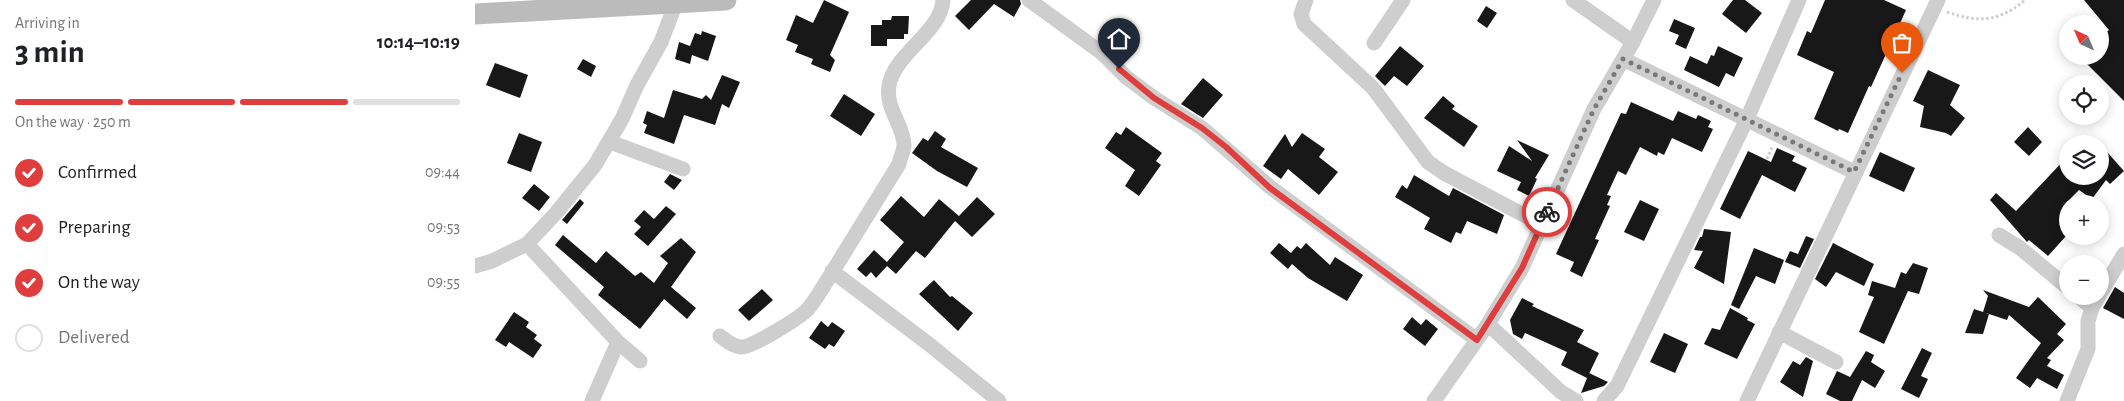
<!DOCTYPE html>
<meta charset="utf-8">
<style>
:root{--surface:#fff;--page:#f2f2f2;--text:#202124;--muted:#757577;--line:#e0e0e0;--accent:#de3e3d}
body{margin:0;font-family:"Alegreya Sans",sans-serif;background:var(--page);color:var(--text);height:100vh;display:flex;flex-direction:column;font-size:19px;white-space:nowrap}
*{box-sizing:border-box;margin:0}
p{font-size:16px;color:var(--muted)}
.icon{flex:none;width:28px;height:28px;fill:none;stroke:currentColor;stroke-width:2;stroke-linecap:round;stroke-linejoin:round}
.map{position:relative;flex:1;overflow:hidden}
.details{display:flex;flex-direction:column;background:var(--surface);width:475px}
.details>*{flex:none}
.needle{width:32px;rotate:316deg}
.buttons{position:absolute;left:1584px;top:15px;display:grid;gap:10px}
.buttons a{display:grid;place-items:center;width:50px;height:50px;border-radius:50%;background:var(--surface);box-shadow:0 2px 12px #0003;font-size:25px}
.pin{position:absolute;display:grid;place-items:center;width:42px;height:42px;color:#fff;margin:-51px -21px;border-radius:50% 50% 50% 0;rotate:-45deg;box-shadow:0 0 5px #0007}
.pin .icon{rotate:45deg}
.courier{position:absolute;display:grid;place-items:center;width:50px;height:50px;margin:-25px;border:4px solid #de3e3d;border-radius:50%;background:#fff;color:#222;box-shadow:0 1px 6px #0007}
.headline em{font-style:normal;font-weight:700}
.headline div{display:flex;flex-direction:column-reverse}
.headline{display:flex;align-items:center;justify-content:space-between;height:85px;padding:0 15px}
h1{font-size:32px;font-weight:700;line-height:38px}
.bar{display:grid;grid-template-columns:repeat(4,1fr);gap:8px 5px;align-content:center;height:60px;padding:0 15px}
.bar i{height:6px;border-radius:4px;background:var(--line)}
.bar .active{background:var(--accent)}
.bar p{grid-column:span 4}
ol{padding:0 15px;list-style:none}
li{display:flex;align-items:center;gap:15px;height:55px}
li p{margin-inline-start:auto}
li .icon{padding:5px;border-radius:50%;background:var(--accent);color:#fff;stroke-width:4}
li:last-child{color:var(--muted)}
li i{width:28px;height:28px;border:2px solid var(--line);border-radius:50%}
main{display:flex;flex:1;min-height:0}
.map>svg:first-child{display:block}
.building{fill:#181818}
.lines{fill:none;stroke-linecap:round;stroke-linejoin:round}
.path{stroke:#cecece;stroke-width:3;stroke-dasharray:2.5 2.5;stroke-linecap:butt}
.street{stroke:#cecece;stroke-width:15}
.secondary{stroke:#bbb;stroke-width:21}
.done{stroke:#797979;stroke-width:5;stroke-dasharray:0 9}
.route{stroke:#de3e3d;stroke-width:6}
</style>
<main>
<section class="details">
<div class="headline"><div><h1>3 min</h1><p>Arriving in</p></div><em>10:14–10:19</em></div>
<div class="bar"><i class="active"></i><i class="active"></i><i class="active"></i><i></i><p>On the way · 250 m</p></div>
<ol>
<li><svg class="icon" aria-label="check" viewBox="0 0 24 24"><path d="M5 12l5 5 9-10"/></svg>Confirmed<p>09:44</p></li>
<li><svg class="icon" aria-label="check" viewBox="0 0 24 24"><path d="M5 12l5 5 9-10"/></svg>Preparing<p>09:53</p></li>
<li><svg class="icon" aria-label="check" viewBox="0 0 24 24"><path d="M5 12l5 5 9-10"/></svg>On the way<p>09:55</p></li>
<li><i></i>Delivered</li>
</ol>
</section>
<div class="map">
<svg width="1649" height="401" viewBox="0 0 1649 401">
<rect width="100%" height="100%" fill="#fff"/>
<path class="building" d="M 349,0 L 374,12 L 355,55 L 360,60 L 355,72 L 336,64 L 338,59 L 320,52 L 323,45 L 311,40 L 321,15 L 338,23 Z
M 496,0 L 545,0 L 546,4 L 539,17 L 519,4 L 494,30 L 480,16 Z
M 1258,0 L 1270,0 L 1287,13 L 1271,33 L 1247,14 Z
M 1350,0 L 1409,0 L 1431,10 L 1396,87 L 1394,86 L 1373,133 L 1364,129 L 1363,131 L 1339,119 L 1359,72 L 1322,55 L 1332,31 L 1336,33 Z
M 1609,0 L 1649,0 L 1649,101 L 1612,64 L 1614,62 L 1609,56 L 1625,56 L 1625,37 L 1634,30 Z
M 1011,6 L 1022,13 L 1012,28 L 1002,21 Z
M 417,16 L 434,16 L 433,34 L 429,34 L 429,39 L 412,39 L 412,46 L 396,46 L 396,25 L 407,25 L 407,20 L 416,20 Z
M 1199,19 L 1220,28 L 1211,49 L 1200,44 L 1204,35 L 1194,31 Z
M 227,31 L 241,36 L 233,61 L 217,55 L 215,64 L 200,59 L 204,42 L 215,46 L 220,33 L 226,35 Z
M 925,46 L 949,66 L 932,86 L 919,76 L 910,86 L 900,76 Z
M 1243,46 L 1268,58 L 1259,77 L 1251,73 L 1244,87 L 1209,70 L 1215,56 L 1232,64 L 1236,55 L 1239,56 Z
M 108,59 L 121,66 L 116,77 L 102,69 Z
M 20,63 L 53,75 L 45,98 L 11,85 Z
M 1453,70 L 1485,85 L 1475,105 L 1490,118 L 1476,136 L 1471,133 L 1445,127 L 1449,106 L 1438,101 Z
M 247,75 L 265,82 L 254,108 L 247,104 L 240,125 L 209,115 L 199,144 L 169,133 L 172,125 L 168,123 L 172,111 L 189,118 L 198,90 L 227,99 L 231,95 L 236,100 Z
M 728,78 L 748,95 L 728,118 L 706,104 Z
M 369,94 L 400,114 L 386,136 L 355,116 Z
M 968,96 L 980,106 L 977,109 L 1003,126 L 989,147 L 949,118 Z
M 1156,102 L 1198,121 L 1203,111 L 1221,119 L 1223,115 L 1236,121 L 1233,127 L 1238,129 L 1227,152 L 1197,138 L 1189,155 L 1183,152 L 1182,156 L 1165,147 L 1151,175 L 1143,171 L 1132,195 L 1136,196 L 1132,205 L 1135,206 L 1120,239 L 1124,240 L 1107,277 L 1095,271 L 1099,262 L 1081,254 L 1146,113 L 1151,114 Z
M 651,127 L 687,153 L 681,161 L 686,165 L 664,196 L 650,186 L 660,170 L 630,148 L 641,132 L 646,135 Z
M 1553,127 L 1567,142 L 1554,156 L 1539,142 Z
M 460,131 L 471,139 L 466,147 L 503,168 L 492,187 L 462,171 L 437,153 L 448,138 L 453,141 Z
M 44,133 L 67,142 L 56,172 L 32,163 Z
M 827,133 L 850,149 L 844,157 L 863,172 L 844,195 L 813,169 L 806,179 L 788,166 L 810,134 L 817,147 Z
M 1042,140 L 1074,155 L 1060,178 L 1062,179 L 1054,196 L 1042,190 L 1046,182 L 1022,171 L 1034,146 L 1057,161 Z
M 1625,144 L 1649,171 L 1635,184 L 1631,180 L 1617,199 L 1604,190 L 1592,202 L 1592,235 L 1573,256 L 1554,240 L 1552,242 L 1515,200 L 1521,193 L 1541,211 L 1592,157 L 1592,176 L 1627,176 L 1625,174 Z
M 1302,148 L 1320,156 L 1317,161 L 1332,168 L 1320,192 L 1287,175 L 1265,219 L 1245,209 L 1273,151 L 1296,162 Z
M 1405,152 L 1440,168 L 1429,192 L 1394,176 Z
M 195,174 L 207,180 L 199,190 L 189,182 Z
M 939,175 L 974,196 L 978,188 L 1029,215 L 1022,234 L 992,221 L 986,234 L 981,232 L 976,243 L 949,229 L 955,218 L 920,197 L 927,185 L 932,189 Z
M 59,184 L 75,197 L 64,211 L 47,198 Z
M 426,196 L 449,217 L 464,199 L 484,216 L 502,197 L 520,214 L 497,237 L 480,221 L 450,258 L 441,251 L 421,274 L 412,266 L 401,278 L 396,272 L 391,277 L 382,269 L 399,250 L 412,262 L 429,242 L 405,220 Z
M 105,199 L 109,203 L 92,224 L 87,220 Z
M 1165,200 L 1184,209 L 1169,241 L 1149,232 Z
M 191,206 L 201,214 L 173,246 L 159,234 L 166,227 L 159,221 L 169,210 L 179,219 Z
M 1229,229 L 1256,232 L 1249,284 L 1219,268 L 1228,251 L 1219,250 L 1225,237 L 1227,237 Z
M 88,235 L 121,263 L 131,251 L 160,276 L 166,272 L 179,283 L 193,263 L 185,256 L 206,238 L 221,252 L 196,287 L 221,308 L 212,319 L 189,299 L 165,329 L 123,295 L 129,287 L 80,245 Z
M 1331,236 L 1339,239 L 1325,268 L 1310,262 L 1315,251 L 1323,254 Z
M 804,243 L 816,253 L 822,246 L 826,249 L 831,243 L 855,265 L 860,257 L 888,275 L 872,301 L 833,278 L 817,264 L 813,269 L 795,253 Z
M 1358,243 L 1399,264 L 1389,286 L 1361,272 L 1351,287 L 1340,279 Z
M 1279,248 L 1309,260 L 1300,284 L 1281,276 L 1264,309 L 1256,305 Z
M 1438,263 L 1453,268 L 1444,294 L 1433,291 L 1409,344 L 1384,332 L 1399,297 L 1393,295 L 1397,281 L 1420,288 L 1426,272 L 1431,274 Z
M 459,280 L 475,297 L 477,296 L 498,313 L 483,331 L 444,294 Z
M 1640,287 L 1649,293 L 1649,319 L 1628,308 Z
M 287,289 L 298,300 L 274,321 L 263,310 Z
M 1508,290 L 1554,307 L 1563,297 L 1591,324 L 1582,334 L 1589,340 L 1572,358 L 1576,360 L 1572,366 L 1589,375 L 1582,389 L 1562,378 L 1555,388 L 1541,378 L 1566,343 L 1534,315 L 1532,320 L 1508,312 L 1513,296 Z
M 1047,298 L 1059,304 L 1057,306 L 1109,330 L 1102,342 L 1124,353 L 1112,378 L 1086,365 L 1092,352 L 1050,333 L 1047,339 L 1038,334 L 1035,320 Z
M 1255,308 L 1273,318 L 1272,320 L 1280,324 L 1262,359 L 1229,344 L 1237,328 L 1245,330 Z
M 1499,309 L 1514,314 L 1508,334 L 1490,333 Z
M 39,312 L 54,322 L 51,327 L 62,335 L 59,339 L 67,345 L 58,358 L 34,342 L 31,347 L 20,340 Z
M 937,317 L 946,325 L 951,319 L 963,329 L 950,346 L 928,329 Z
M 346,321 L 353,327 L 357,322 L 370,331 L 359,347 L 354,344 L 350,349 L 334,338 Z
M 1189,333 L 1213,344 L 1200,373 L 1175,362 Z
M 1447,348 L 1457,353 L 1446,376 L 1453,379 L 1444,398 L 1426,389 Z
M 1391,351 L 1399,355 L 1396,362 L 1410,371 L 1400,388 L 1387,380 L 1377,401 L 1365,401 L 1351,394 L 1362,371 L 1375,377 Z
M 1331,357 L 1338,361 L 1328,397 L 1305,382 L 1318,361 L 1325,365 Z
M 1114,373 L 1133,382 L 1129,386 L 1106,393 Z"/>
<g class="lines">
<path class="path" d="M 1472,12 C 1503,23 1524,22 1550,0
M 1292,159 L 1297,147"/>
<path class="street" d="M 554,0 L 627,53 L 651,77 L 679,98 L 727,128 L 795,187 L 1002,340
M 831,0 L 826,14 L 829,24 L 898,88 L 953,162 L 969,173 L 1066,224
M 1098,0 L 1158,42
M 899,43 L 928,0
M 1148,59 L 1379,172
M 135,142 L 208,169
M 1524,235 L 1545,248 L 1592,287
M 52,244 L 143,342 L 165,361
M 0,266 L 17,261 L 52,244 L 81,213 L 120,165 L 147,119 L 162,85 L 186,42 L 202,0
M 357,271 L 455,345 L 524,401
M 1625,294 L 1649,254
M 1603,296 L 1617,308
M 1013,324 L 1086,392 L 1101,401
M 1304,332 L 1361,362
M 245,336 C 252,341 257,346 266,347 C 278,347 322,319 331,311 C 337,305 341,298 345,292 L 424,164 C 425,158 429,151 429,145 C 429,126 410,108 414,86 C 419,53 466,33 468,0
M 117,401 L 143,342
M 959,401 L 1013,324 L 1047,268 L 1119,109 L 1158,42 L 1179,0
M 1129,401 L 1142,386 L 1271,121 L 1324,0
M 1272,401 L 1463,0
M 1592,401 L 1613,349 L 1613,321 L 1617,308 L 1624,296"/>
<path class="secondary" d="M 0,14 L 251,0"/>
</g>
<g class="lines">
<path class="done" d="M 1072,212 L 1119,109 L 1148,59 L 1379,172 L 1427,73"/>
<path class="route" d="M 644,69 L 679,98 L 727,128 L 751,147 L 795,188 L 1002,340 L 1047,268 L 1072,212"/>
</g>
</svg>
<div class="buttons">
<a><svg class="needle" viewBox="-14 -14 28 28"><path d="M0-13l5 13h-10z" fill="#e53935"/><path d="M0 13l5-13h-10z" fill="#757577"/></svg></a>
<a><svg class="icon" aria-label="locate" viewBox="0 0 24 24"><circle cx="12" cy="12" r="6"/><path d="M12 2v4M12 18v4M2 12h4M18 12h4"/></svg></a>
<a><svg class="icon" aria-label="layers" viewBox="0 0 24 24"><path d="M12 4l9 5-9 5-9-5zM3 14l9 5 9-5"/></svg></a>
<a>+</a>
<a>−</a>
</div>
<div class="pin" style="left:1427px;top:73px;background:#ea580c"><svg class="icon" aria-label="bag" viewBox="0 0 24 24"><path d="M5 8h14l-1 12H6zM9 8a3 3 0 0 1 6 0"/></svg></div>
<div class="pin" style="left:644px;top:69px;background:#1f2937"><svg class="icon" aria-label="home" viewBox="0 0 24 24"><path d="M3 11l9-7 9 7M6 9v11h12V9"/></svg></div>
<div class="courier" style="left:1072px;top:212px"><svg class="icon" aria-label="bike" viewBox="0 0 24 24"><circle cx="6" cy="16" r="4"/><circle cx="18" cy="16" r="4"/><path d="M6 16l4-8h5l3 8M10 8l3 8H6M13 5h3"/></svg></div>
</div>
</main>
